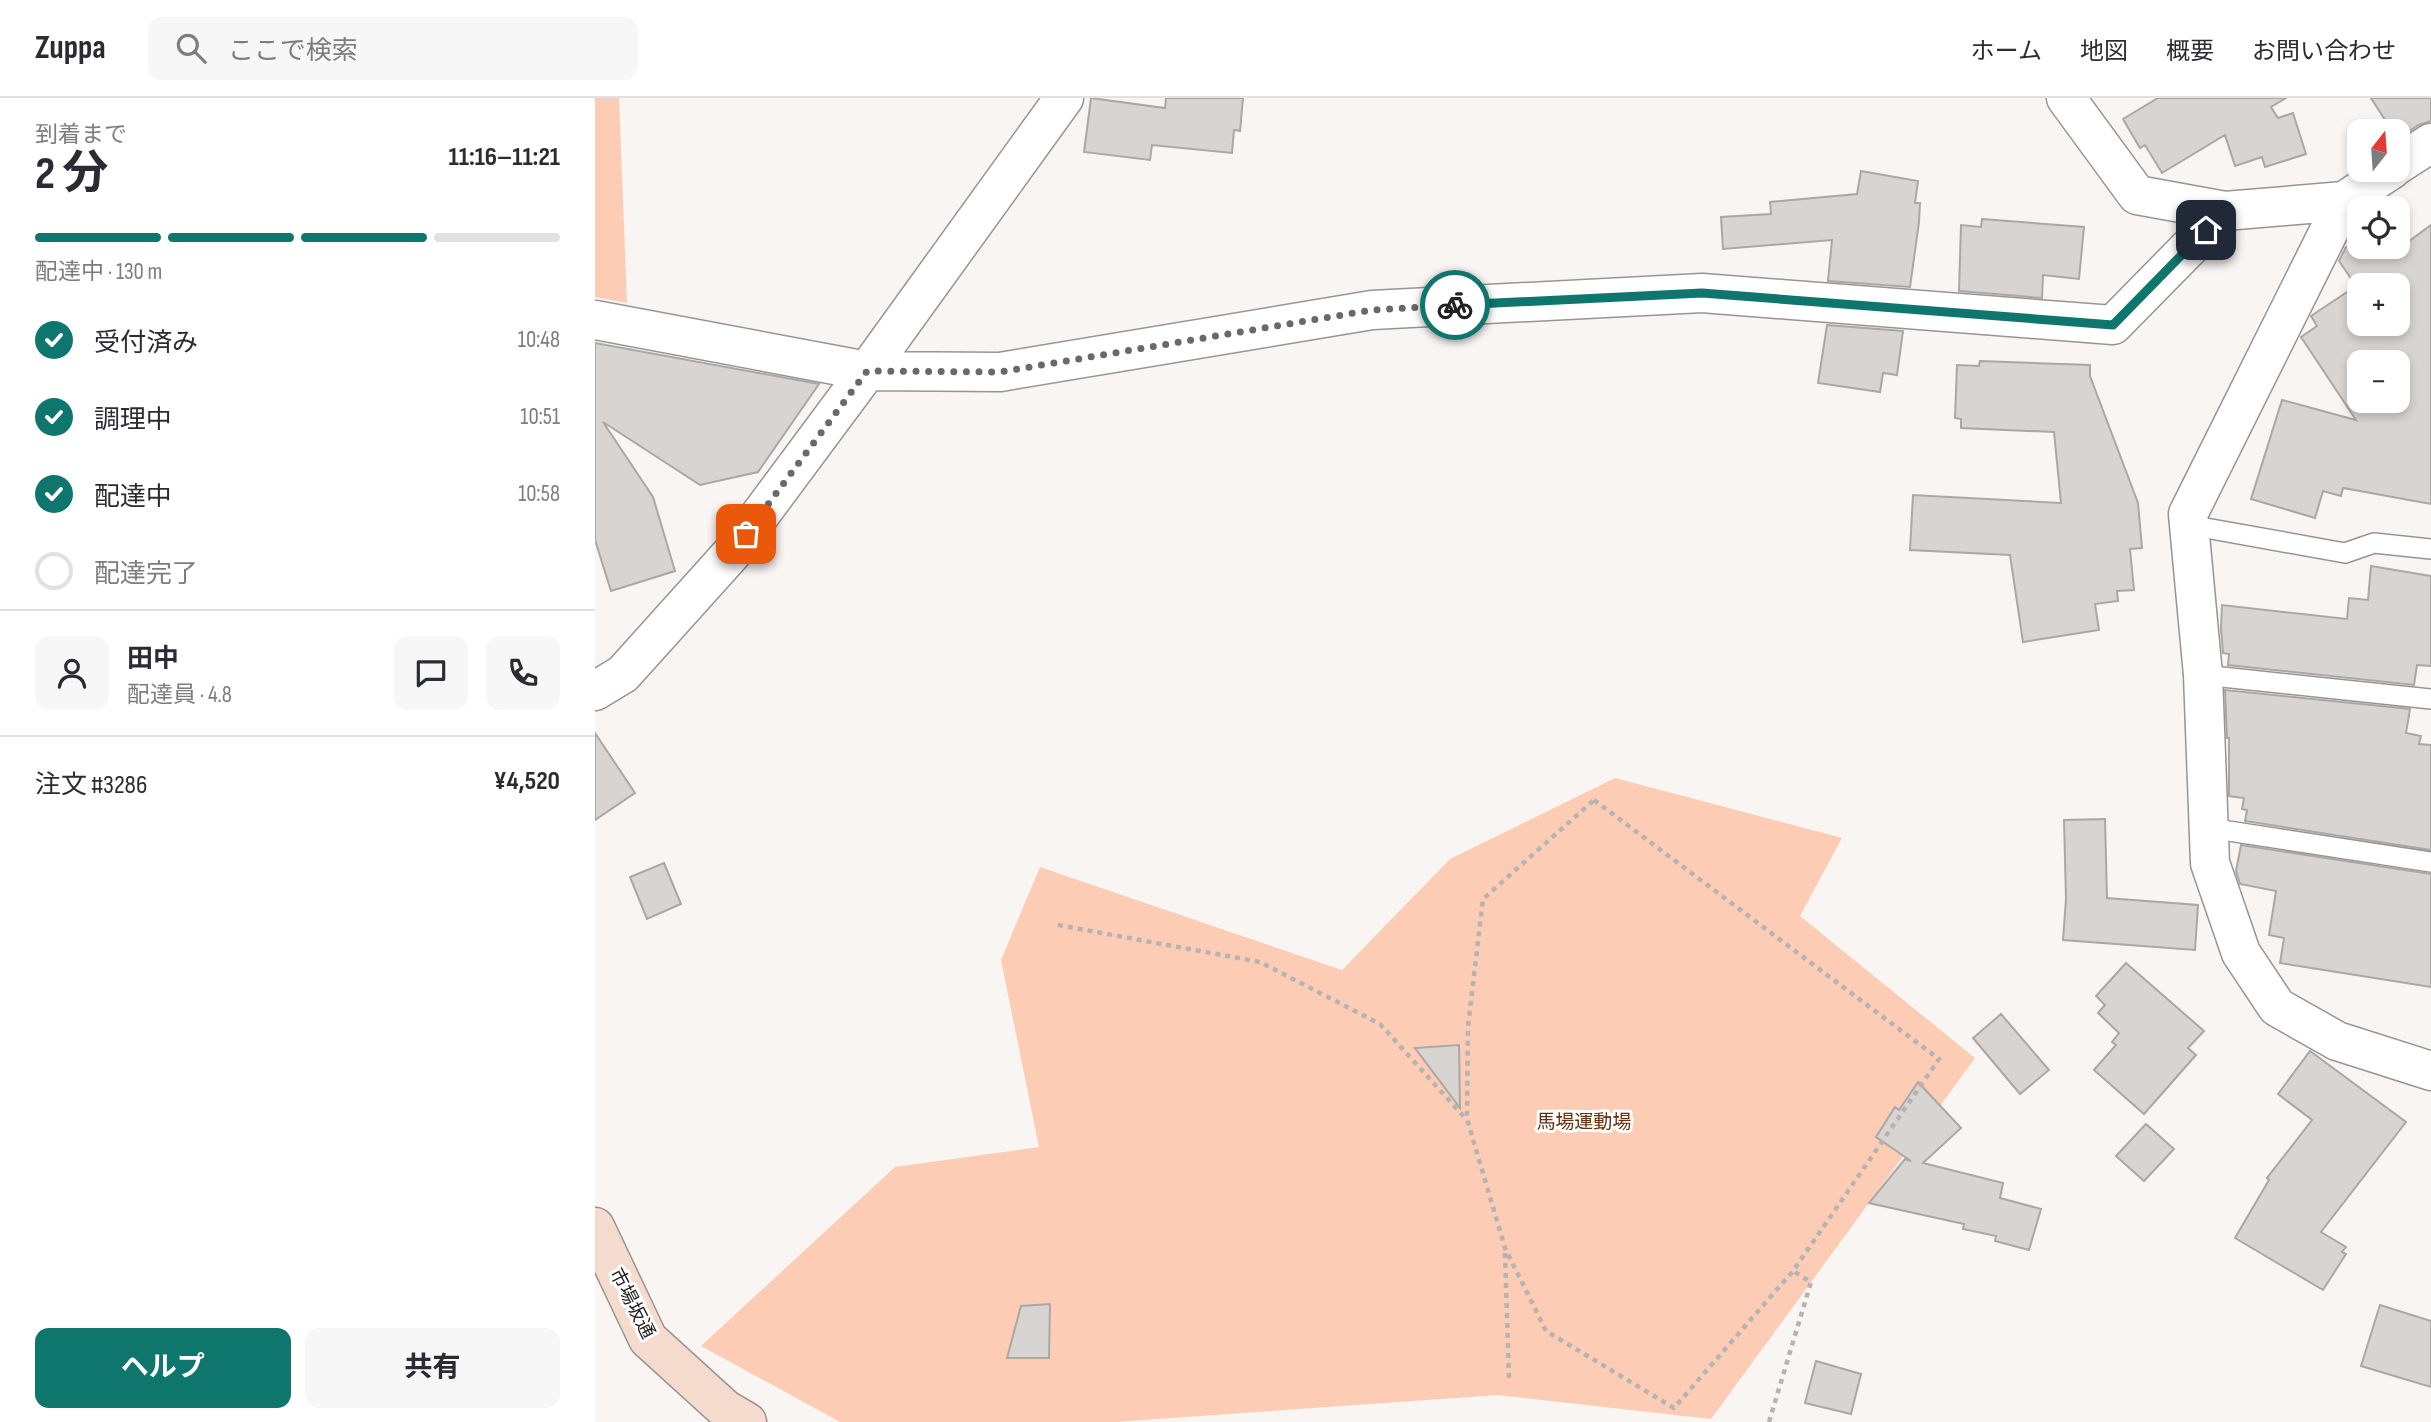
<!DOCTYPE html>
<html lang="ja">
<meta charset="utf-8">
<style>
:root{--surface:#fff;--page:#f7f7f7;--text:#2b2b33;--muted:#7c7c81;--line:#e1e1e2;--accent:#0f766e}
body{margin:0;font-family:"Sofia Sans Condensed","Noto Sans JP",sans-serif;background:var(--page);color:var(--text);height:100vh;display:flex;flex-direction:column;font-size:26px;white-space:nowrap}
*{box-sizing:border-box;margin:0}
p{font-size:23px;color:var(--muted)}
.icon{flex:none;width:38px;height:38px;fill:none;stroke:currentColor;stroke-width:2;stroke-linecap:round;stroke-linejoin:round}
.map{position:relative;flex:1;overflow:hidden}
.details{display:flex;flex-direction:column;background:var(--surface);width:595px}
.details>*{flex:none}
.needle{width:46px;rotate:17deg}
.controls{position:absolute;left:1752px;top:21px;display:grid;gap:14px}
.controls a{display:grid;place-items:center;width:63px;height:63px;border-radius:14px;background:var(--surface);box-shadow:0 4px 10px #0003;font-size:35px}
.pin{position:absolute;display:grid;place-items:center;width:60px;height:60px;color:#fff;margin:-30px;border-radius:14px;box-shadow:0 4px 10px #0006}
.courier{position:absolute;display:grid;place-items:center;width:70px;height:70px;margin:-35px;border:5px solid #0f766e;border-radius:50%;background:#fff;color:#222;box-shadow:0 2px 9px #0007}
.summary em{font-style:normal;font-weight:700}
.summary div{display:flex;flex-direction:column-reverse}
.summary{display:flex;align-items:center;justify-content:space-between;height:119px;padding:0 35px}
h1{font-size:46px;font-weight:700;line-height:52px}
.bar{display:grid;grid-template-columns:repeat(4,1fr);gap:10px 7px;align-content:center;height:84px;padding:0 35px}
.bar i{height:9px;border-radius:5px;background:var(--line)}
.bar .current{background:var(--accent)}
.bar p{grid-column:span 4}
.line{display:flex;align-items:center;gap:18px;padding:0 35px;border-top:2px solid var(--line)}
.line div{flex:1}
.round{display:grid;place-items:center;flex:none;width:74px;height:74px;border-radius:14px;background:var(--page)}
ol{padding:0 35px;list-style:none}
li{display:flex;align-items:center;gap:21px;height:77px}
li p{margin-inline-start:auto}
li .icon{padding:7px;border-radius:50%;background:var(--accent);color:#fff;stroke-width:4}
li:last-child{color:var(--muted)}
li i{width:38px;height:38px;border:4px solid var(--line);border-radius:50%}
.cta{display:flex;gap:14px;margin-top:auto;padding:14px 35px}
.cta a{flex:1;height:80px;border-radius:14px;background:var(--accent);color:#fff;font-size:28px;font-weight:700;line-height:80px;text-align:center}
.cta a+a{background:var(--page);color:var(--text)}
header{display:flex;align-items:center;gap:42px;box-sizing:border-box;height:98px;padding:0 35px;background:var(--surface);border-bottom:2px solid var(--line)}
header strong{font-size:33px}
nav{display:flex;gap:38px;margin-inline-start:auto;font-size:24px}
.search{width:490px;height:63px;background:var(--page);display:flex;align-items:center;gap:18px;box-sizing:border-box;padding:0 24px;border-radius:14px;color:var(--muted);font-size:26px}
main{display:flex;flex:1;min-height:0}
.map>svg:first-child{display:block}
.green{fill:#fccdb4}
.building{fill:#d8d4d2;stroke:#aaa7a5;stroke-width:2;fill-rule:evenodd}
.lines{fill:none;stroke-linecap:round;stroke-linejoin:round}
.lane-casing{stroke:#989492;stroke-width:22}
.street-casing{stroke:#989492;stroke-width:41}
.secondary-casing{stroke:#989492;stroke-width:41}
.path{stroke:#b6b3b2;stroke-width:4.5;stroke-dasharray:5 5;stroke-linecap:butt}
.lane{stroke:#fff;stroke-width:19}
.street{stroke:#fff;stroke-width:38}
.secondary{stroke:#f4dbcd;stroke-width:38}
.done{stroke:#6a6967;stroke-width:7;stroke-dasharray:0 12.6}
.route{stroke:#0f766e;stroke-width:9}
.labels{text-anchor:middle;stroke-width:6;stroke-linejoin:round;paint-order:stroke}
.park-label{font-size:19px;fill:#662f0c;stroke:#fff}
.street-label{font-size:19px;fill:#1e1d1c;stroke:#fff}
</style>
<header>
<strong>Zuppa</strong>
<div class="search"><svg class="icon" aria-label="search" viewBox="0 0 24 24"><circle cx="10" cy="10" r="6"/><path d="M15 15l6 6"/></svg>ここで検索</div>
<nav><a>ホーム</a><a>地図</a><a>概要</a><a>お問い合わせ</a></nav>
</header>
<main>
<section class="details">
<div class="summary"><div><h1>2 分</h1><p>到着まで</p></div><em>11:16–11:21</em></div>
<div class="bar"><i class="current"></i><i class="current"></i><i class="current"></i><i></i><p>配達中 · 130 m</p></div>
<ol>
<li><svg class="icon" aria-label="check" viewBox="0 0 24 24"><path d="M5 12l5 5 9-10"/></svg>受付済み<p>10:48</p></li>
<li><svg class="icon" aria-label="check" viewBox="0 0 24 24"><path d="M5 12l5 5 9-10"/></svg>調理中<p>10:51</p></li>
<li><svg class="icon" aria-label="check" viewBox="0 0 24 24"><path d="M5 12l5 5 9-10"/></svg>配達中<p>10:58</p></li>
<li><i></i>配達完了</li>
</ol>
<div class="line" style="height:126px"><a class="round"><svg class="icon" aria-label="person" viewBox="0 0 24 24"><circle cx="12" cy="8" r="4"/><path d="M4 21q1-7 8-7t8 7"/></svg></a><div><b>田中</b><p>配達員 · 4.8</p></div><a class="round"><svg class="icon" aria-label="chat" viewBox="0 0 24 24"><path d="M4 5h16v11H9l-5 4z"/></svg></a><a class="round"><svg class="icon" aria-label="phone" viewBox="0 0 24 24"><path d="M5 4h4l2 5-3 2q2 4 5 5l2-3 5 2v4C11 20 4 13 5 4z"/></svg></a></div>
<div class="line" style="height:91px"><div>注文 #3286</div><b>¥4,520</b></div>
<div class="cta"><a>ヘルプ</a><a>共有</a></div>
</section>
<div class="map">
<svg width="1836" height="1324" viewBox="0 0 1836 1324">
<rect width="100%" height="100%" fill="#f8f5f3"/>
<path class="green" d="M 0,0 L 24,0 L 32,205 L 0,199 Z
M 1020,680 L 1247,740 L 1205,818 L 1380,960 L 1116,1321 L 903,1297 L 520,1324 L 245,1324 L 106,1248 L 300,1069 L 444,1049 L 406,862 L 445,769 L 747,872 L 855,761 Z"/>
<path class="building" d="M 496,0 L 570,10 L 571,0 L 648,0 L 645,33 L 639,32 L 637,55 L 557,47 L 555,62 L 489,54 Z
M 1563,0 L 1691,0 L 1676,9 L 1683,20 L 1698,15 L 1711,56 L 1670,69 L 1667,59 L 1640,68 L 1630,37 L 1567,75 L 1550,47 L 1545,50 L 1528,21 Z
M 1776,0 L 1836,0 L 1836,23 L 1824,27 L 1802,41 L 1802,33 L 1797,33 Z
M 1266,73 L 1323,83 L 1320,105 L 1325,105 L 1324,124 L 1315,189 L 1233,183 L 1237,142 L 1128,151 L 1126,119 L 1176,116 L 1175,104 L 1262,96 Z
M 1387,121 L 1489,129 L 1484,181 L 1448,177 L 1447,200 L 1364,193 L 1366,127 L 1386,129 Z
M 1836,127 L 1836,406 L 1748,390 L 1746,398 L 1728,393 L 1720,420 L 1656,401 L 1687,302 L 1761,322 L 1706,239 L 1722,228 L 1716,218 L 1761,188 L 1744,163 L 1751,149 L 1806,149 ZM 1764,187 L 1802,187 L 1802,226 L 1764,226 ZM 1764,264 L 1802,264 L 1802,303 L 1764,303 Z
M 1232,227 L 1308,233 L 1302,277 L 1288,275 L 1285,294 L 1223,285 Z
M 0,245 L 224,286 L 163,374 L 105,387 L 8,324 L 58,399 L 80,473 L 16,493 L 0,442 Z
M 1385,263 L 1495,267 L 1495,278 L 1543,405 L 1547,450 L 1535,451 L 1539,492 L 1522,493 L 1523,503 L 1500,506 L 1504,532 L 1428,544 L 1415,457 L 1315,452 L 1318,397 L 1466,405 L 1459,334 L 1366,330 L 1366,321 L 1360,320 L 1362,267 L 1384,268 Z
M 1776,468 L 1836,478 L 1836,568 L 1822,567 L 1819,587 L 1633,567 L 1634,556 L 1628,555 L 1626,530 L 1627,507 L 1752,521 L 1754,500 L 1773,502 Z
M 1630,592 L 1815,611 L 1811,635 L 1826,638 L 1824,646 L 1836,647 L 1836,752 L 1650,723 L 1652,712 L 1647,711 L 1649,700 L 1634,698 L 1634,640 L 1632,640 Z
M 0,635 L 40,695 L 0,722 Z
M 1510,721 L 1512,800 L 1603,807 L 1600,852 L 1468,842 L 1471,801 L 1469,722 Z
M 1646,747 L 1836,776 L 1836,889 L 1685,865 L 1689,840 L 1674,837 L 1681,793 L 1645,786 L 1641,773 Z
M 69,765 L 86,806 L 52,821 L 35,779 Z
M 1531,865 L 1609,933 L 1593,950 L 1601,957 L 1549,1016 L 1499,972 L 1521,947 L 1517,944 L 1524,935 L 1503,915 L 1510,907 L 1501,898 Z
M 1406,916 L 1454,972 L 1425,996 L 1378,940 Z
M 864,947 L 865,1010 L 820,950 Z
M 1715,953 L 1811,1024 L 1726,1134 L 1751,1149 L 1747,1154 L 1751,1156 L 1728,1192 L 1640,1140 L 1674,1082 L 1672,1080 L 1717,1022 L 1683,996 Z
M 1323,984 L 1366,1030 L 1328,1065 L 1408,1085 L 1405,1100 L 1446,1111 L 1434,1152 L 1400,1143 L 1401,1138 L 1368,1131 L 1369,1126 L 1274,1105 L 1310,1061 L 1316,1063 L 1281,1039 L 1300,1009 L 1304,1012 Z
M 1551,1026 L 1579,1051 L 1549,1083 L 1521,1058 Z
M 455,1206 L 454,1260 L 412,1260 L 426,1208 Z
M 1785,1207 L 1836,1223 L 1836,1289 L 1766,1268 Z
M 1221,1263 L 1266,1276 L 1256,1316 L 1210,1305 Z"/>
<g class="lines">
<g class="lane-casing">
<path id="lane" d="M 1594,427 L 1750,455 L 1779,445 L 1836,451
M 1608,577 L 1836,601
M 1614,730 L 1836,764"/>
</g>
<g class="street-casing">
<path id="street" d="M 1471,0 L 1542,97 L 1630,113 L 1749,103 L 1796,72
M 1802,67 L 1836,45
M 1749,103 L 1593,416 L 1608,577 L 1615,765 L 1646,855 L 1682,909 L 1742,943 L 1836,973
M 0,222 L 272,273 L 405,274 L 777,212 L 1107,195 L 1518,227 L 1630,113
M 0,593 L 28,576 L 136,456 L 272,273 L 469,0"/>
</g>
<g class="secondary-casing">
<path id="secondary" d="M 0,1129 L 53,1241 L 130,1311 L 152,1324"/>
</g>
<path class="path" d="M 999,702 L 1344,961 L 1198,1173 L 1079,1310 L 951,1233 L 910,1150 L 872,1021 L 873,928 L 888,801 Z
M 463,827 L 665,864 L 785,926 L 871,1021
M 910,1155 L 914,1281
M 1174,1324 L 1216,1184 L 1198,1173"/>
<use href="#lane" class="lane"/>
<use href="#street" class="street"/>
<use href="#secondary" class="secondary"/>
</g>
<g class="lines">
<path class="done" d="M 151,436 L 272,273 L 405,274 L 777,212 L 860,207"/>
<path class="route" d="M 860,207 L 1107,195 L 1518,227 L 1611,132"/>
</g>
<g class="labels">
<g class="park-label">
<text x="989" y="1030">馬場運動場</text>
</g>
<g class="street-label">
<text transform="translate(38 1205) rotate(63)" y="7">市場坂通</text>
</g>
</g>
</svg>
<div class="controls">
<a><svg class="needle" viewBox="-14 -14 28 28"><path d="M0-13l5 13h-10z" fill="#e53935"/><path d="M0 13l5-13h-10z" fill="#7c7c81"/></svg></a>
<a><svg class="icon" aria-label="locate" viewBox="0 0 24 24"><circle cx="12" cy="12" r="6"/><path d="M12 2v4M12 18v4M2 12h4M18 12h4"/></svg></a>
<a>+</a>
<a>−</a>
</div>
<div class="pin" style="left:151px;top:436px;background:#ea580c"><svg class="icon" aria-label="bag" viewBox="0 0 24 24"><path d="M5 8h14l-1 12H6zM9 8a3 3 0 0 1 6 0"/></svg></div>
<div class="pin" style="left:1611px;top:132px;background:#1f2937"><svg class="icon" aria-label="home" viewBox="0 0 24 24"><path d="M3 11l9-7 9 7M6 9v11h12V9"/></svg></div>
<div class="courier" style="left:860px;top:207px"><svg class="icon" aria-label="bike" viewBox="0 0 24 24"><circle cx="6" cy="16" r="4"/><circle cx="18" cy="16" r="4"/><path d="M6 16l4-8h5l3 8M10 8l3 8H6M13 5h3"/></svg></div>
</div>
</main>
